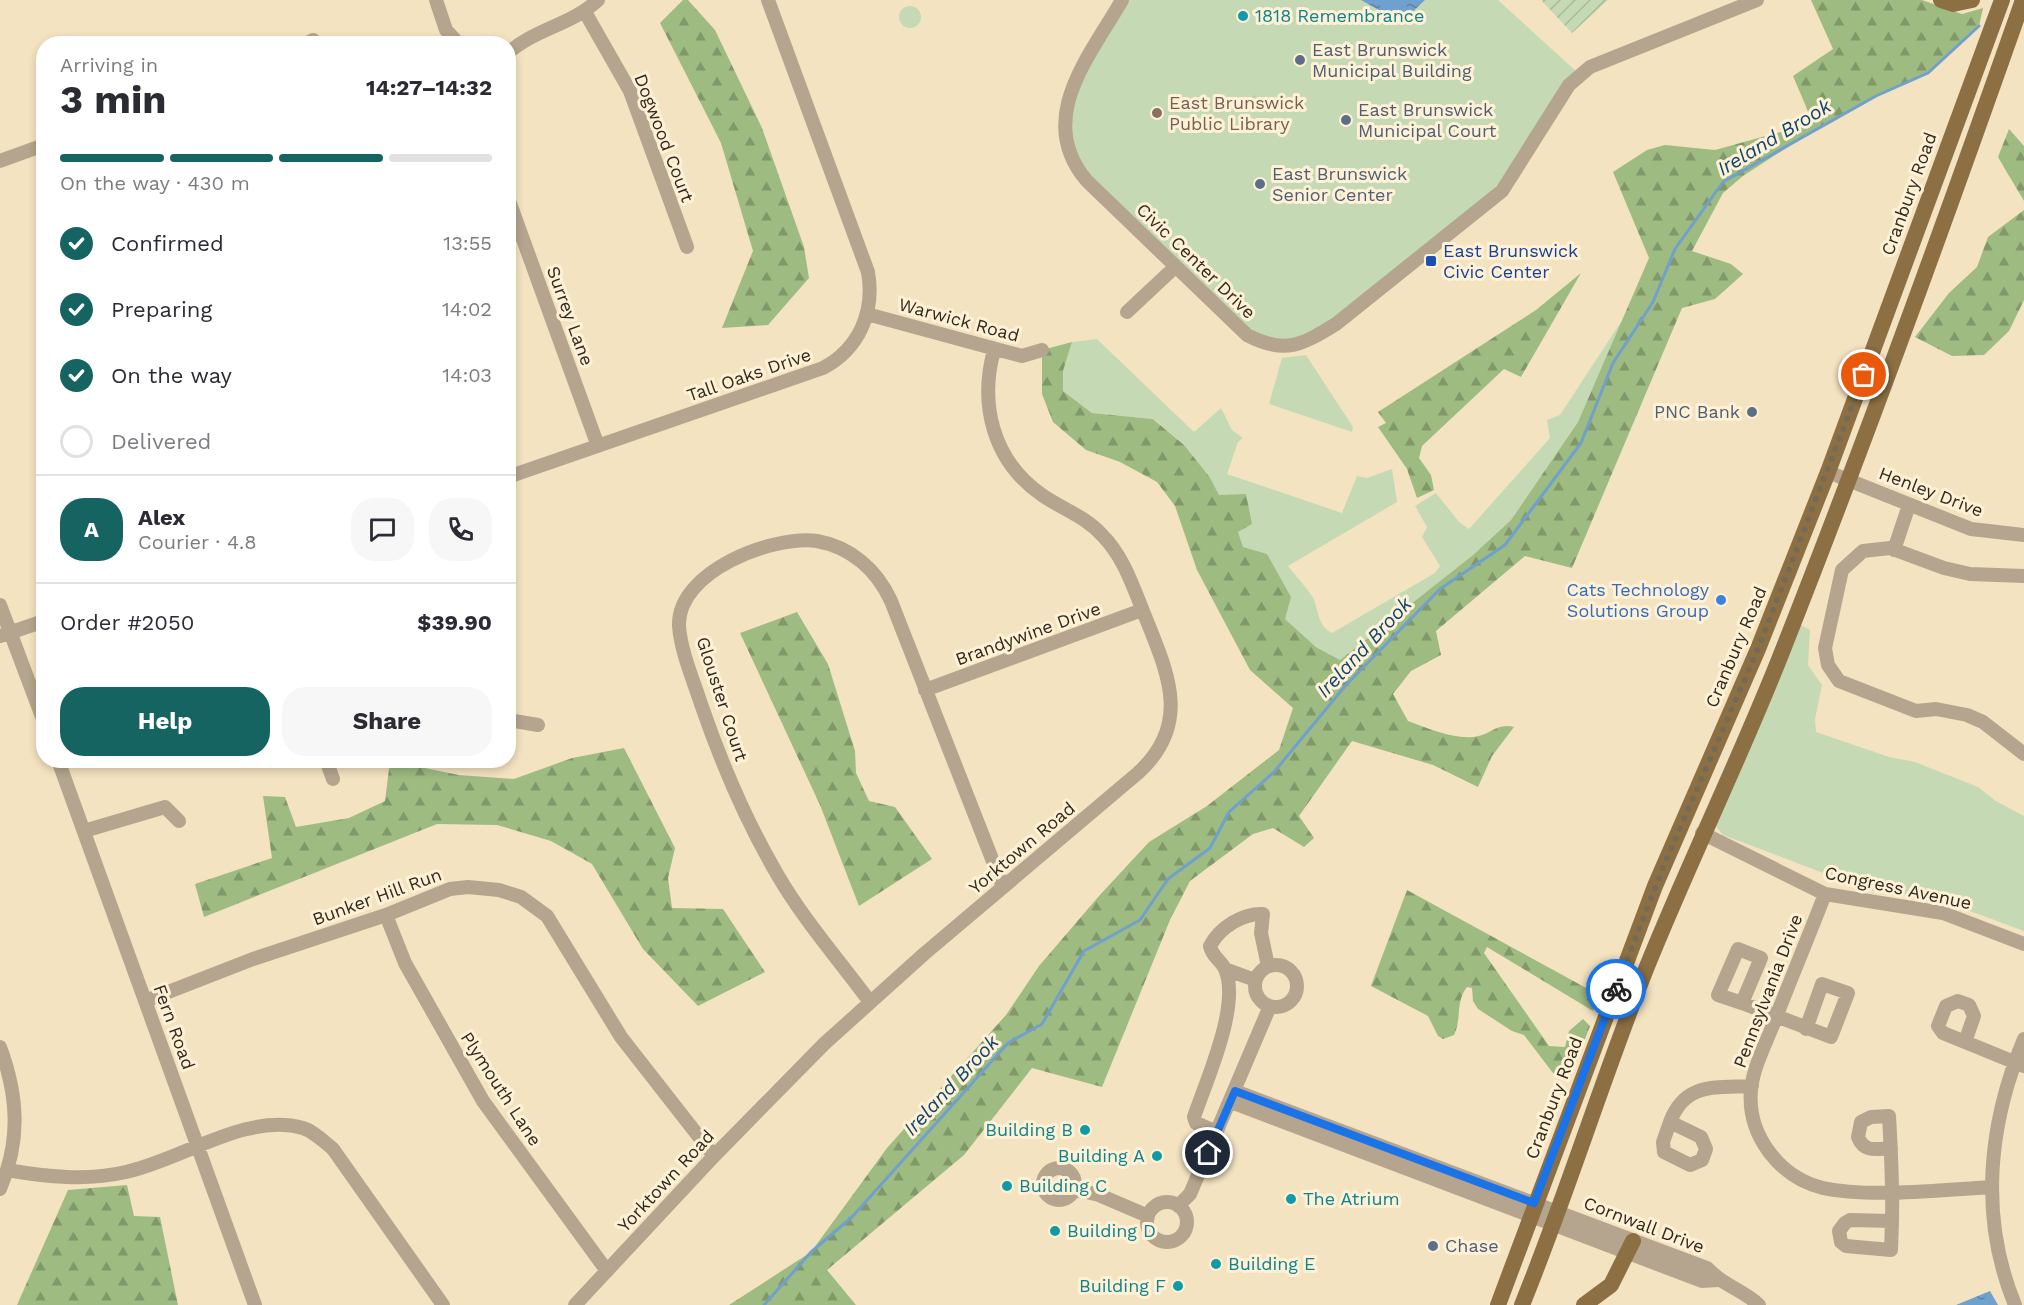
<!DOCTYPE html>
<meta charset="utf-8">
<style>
:root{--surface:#fff;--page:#f7f7f7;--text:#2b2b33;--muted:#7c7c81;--line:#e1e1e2;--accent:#156462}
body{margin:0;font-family:"Work Sans",sans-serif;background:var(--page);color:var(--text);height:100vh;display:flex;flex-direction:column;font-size:22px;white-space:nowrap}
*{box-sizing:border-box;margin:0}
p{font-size:20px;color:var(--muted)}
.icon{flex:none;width:33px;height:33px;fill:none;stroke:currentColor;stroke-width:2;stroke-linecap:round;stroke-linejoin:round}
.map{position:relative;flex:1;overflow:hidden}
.side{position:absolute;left:36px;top:36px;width:480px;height:732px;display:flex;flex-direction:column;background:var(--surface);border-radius:24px;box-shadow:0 3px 9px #0003}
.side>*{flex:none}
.pin{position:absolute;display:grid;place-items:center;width:51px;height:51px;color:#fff;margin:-26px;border:3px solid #fff;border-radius:50%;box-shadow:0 2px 6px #0007}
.courier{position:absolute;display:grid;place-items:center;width:60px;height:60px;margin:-30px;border:4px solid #1a73e8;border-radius:50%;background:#fff;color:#222;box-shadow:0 2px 8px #0007}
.headline em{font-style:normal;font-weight:700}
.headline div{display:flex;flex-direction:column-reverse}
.headline{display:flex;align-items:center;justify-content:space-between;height:102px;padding:0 24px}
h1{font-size:39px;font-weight:700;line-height:45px}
.bar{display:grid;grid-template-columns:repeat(4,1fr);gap:9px 6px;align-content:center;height:72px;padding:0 24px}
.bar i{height:8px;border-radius:4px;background:var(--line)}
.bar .on{background:var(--accent)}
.bar p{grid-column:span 4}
.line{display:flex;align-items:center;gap:15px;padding:0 24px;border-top:2px solid var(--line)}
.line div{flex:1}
.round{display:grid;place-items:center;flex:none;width:63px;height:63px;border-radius:24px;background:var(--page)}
ol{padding:0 24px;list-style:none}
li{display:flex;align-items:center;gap:18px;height:66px}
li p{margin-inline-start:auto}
li .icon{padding:6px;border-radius:50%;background:var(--accent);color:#fff;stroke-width:4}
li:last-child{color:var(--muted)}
li i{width:33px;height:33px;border:3px solid var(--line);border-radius:50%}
.cta{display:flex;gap:12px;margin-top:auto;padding:12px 24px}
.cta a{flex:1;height:69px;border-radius:24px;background:var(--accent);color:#fff;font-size:24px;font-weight:700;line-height:69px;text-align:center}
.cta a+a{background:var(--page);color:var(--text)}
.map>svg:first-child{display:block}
.green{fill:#c6d9b5}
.forest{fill:url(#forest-firs)}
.garden{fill:url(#garden-furrows)}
.water{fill:url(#water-ripples)}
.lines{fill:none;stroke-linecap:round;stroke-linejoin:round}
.stream{stroke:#70a0cd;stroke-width:3}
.minor{stroke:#b5a58e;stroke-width:14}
.major{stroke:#8c6f42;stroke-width:16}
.done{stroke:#756a56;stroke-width:6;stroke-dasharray:0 10.8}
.route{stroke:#1a73e8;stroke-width:8}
.culture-dot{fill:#0f9aa8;stroke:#fff1d6;stroke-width:2}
.service-dot{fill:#5c6f8a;stroke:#fff1d6;stroke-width:2}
.education-dot{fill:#8d6e63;stroke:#fff1d6;stroke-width:2}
.transit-dot{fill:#1a4fb4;stroke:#fff1d6;stroke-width:2}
.shop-dot{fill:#3f7fe0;stroke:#fff1d6;stroke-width:2}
.labels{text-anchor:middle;stroke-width:6;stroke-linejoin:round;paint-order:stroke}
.culture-label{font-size:18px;fill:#0d838f;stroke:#fff1d6;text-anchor:start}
.service-label{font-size:18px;fill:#4e5e75;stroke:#fff1d6;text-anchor:start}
.education-label{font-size:18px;fill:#785e54;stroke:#fff1d6;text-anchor:start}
.street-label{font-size:18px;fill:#30291d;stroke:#fff1d6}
.transit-label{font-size:18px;fill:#164399;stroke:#fff1d6;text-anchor:start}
.shop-label{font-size:18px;fill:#366cbe;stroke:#fff1d6;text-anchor:end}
.water-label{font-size:20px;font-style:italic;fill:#0f4570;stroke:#fff1d6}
</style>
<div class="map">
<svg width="2024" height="1305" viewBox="0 0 2024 1305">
<defs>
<pattern id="forest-firs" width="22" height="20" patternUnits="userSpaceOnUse" patternTransform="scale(1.5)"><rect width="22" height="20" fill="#9ebb82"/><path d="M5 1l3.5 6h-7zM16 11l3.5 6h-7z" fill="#81986a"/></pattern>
<pattern id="garden-furrows" width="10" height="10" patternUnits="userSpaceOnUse" patternTransform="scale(1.5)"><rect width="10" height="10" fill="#c6d9b5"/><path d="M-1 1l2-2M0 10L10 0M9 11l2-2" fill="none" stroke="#aaba9b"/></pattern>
<pattern id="water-ripples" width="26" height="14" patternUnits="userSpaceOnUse" patternTransform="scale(1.5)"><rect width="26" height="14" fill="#70a0cd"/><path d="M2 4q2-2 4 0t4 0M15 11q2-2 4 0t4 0" fill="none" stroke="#5c82a6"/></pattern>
</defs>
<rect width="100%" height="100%" fill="#f4e3c1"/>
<path class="green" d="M 1122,0 L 1498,0 L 1579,74 L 1515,173 L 1315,337 L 1260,342 L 1087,181 L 1064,117 Z
M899 17a11 11 0 1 1 22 0a11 11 0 1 1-22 0Z
M 1628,311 L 1578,422 L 1511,520 L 1473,555 L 1340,660 L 1316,647 L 1285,619 L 1243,547 L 1209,476 L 1184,445 L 1154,419 L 1092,413 L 1063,391 L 1063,371 L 1072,342 L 1097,339 L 1194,432 L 1221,408 L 1232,430 L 1243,438 L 1238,442 L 1227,474 L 1342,513 L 1357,476 L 1367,478 L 1392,469 L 1397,502 L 1288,566 C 1296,576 1305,586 1312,596 C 1319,608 1317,626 1332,633 L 1435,573 L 1440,566 L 1422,537 L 1427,527 L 1415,506 L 1436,493 L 1459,522 L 1469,529 L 1550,438 L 1547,420 L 1560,415 Z
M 1306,355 L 1353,427 L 1352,432 L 1269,404 L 1282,358 Z
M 1799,624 L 1810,630 L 1808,665 L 1822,685 L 1815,719 L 1816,732 L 1889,757 L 1915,762 L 1978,787 L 1996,801 L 2024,816 L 2024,931 L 1932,897 L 1868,890 L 1723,835 L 1716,826 Z"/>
<path class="forest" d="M 683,0 L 688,0 L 715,30 L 762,128 L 804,247 L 809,278 L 768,325 L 722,328 L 753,251 L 721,143 L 660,23 Z
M 1811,0 L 1922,0 L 1962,14 L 1983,8 L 1979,26 L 1928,73 L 1875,96 L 1822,125 L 1743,176 L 1723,193 L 1692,251 L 1731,264 L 1743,274 L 1715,299 L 1682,308 L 1572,568 L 1525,556 L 1436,631 L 1441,655 L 1411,671 L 1393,694 L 1408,721 C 1427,728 1452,739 1473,737 C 1489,736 1497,722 1514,727 L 1492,756 L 1478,787 L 1433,765 L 1352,741 L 1299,816 L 1314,838 L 1304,847 L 1273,828 L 1253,834 L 1190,881 L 1170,920 L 1102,1087 L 1032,1068 L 964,1155 L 827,1270 L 856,1305 L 729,1305 L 811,1252 L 887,1148 L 1006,1015 L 1039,966 L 1099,896 L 1149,842 L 1207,806 L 1279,750 L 1293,708 L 1250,670 L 1197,570 L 1175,506 L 1157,482 L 1120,462 L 1086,450 L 1053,422 L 1042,394 L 1042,350 L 1072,342 L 1063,371 L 1063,391 L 1092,413 L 1153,419 L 1184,445 L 1209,476 L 1219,495 L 1246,494 L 1252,524 L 1238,532 L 1243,547 L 1267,554 L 1291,597 L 1285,619 L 1316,647 L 1340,660 L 1473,555 L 1511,520 L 1578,422 L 1649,258 L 1613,172 L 1647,150 L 1665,145 L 1715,150 L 1813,123 L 1793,76 L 1833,49 Z
M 2009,129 L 2024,146 L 2024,201 L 1998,157 Z
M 2024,210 L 2024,300 L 2009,331 L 1984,355 L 1952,356 L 1915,337 L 1949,293 L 1977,267 L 1988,237 Z
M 1581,273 L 1521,377 L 1504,369 L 1422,446 L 1419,458 L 1431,475 L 1434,490 L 1417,498 L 1407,469 L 1378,427 L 1386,423 L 1378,412 L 1536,310 Z
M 797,612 L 828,664 L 855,751 L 856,773 L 869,801 L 895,807 L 932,859 L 859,906 L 820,805 L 740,633 Z
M 624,748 L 675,848 L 668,878 L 672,908 L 723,909 L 765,972 L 698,1006 L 643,949 L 592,864 L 551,841 L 497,825 L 437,824 L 204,917 L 195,884 L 272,858 L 263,796 L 285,797 L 296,827 L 349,818 L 385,801 L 390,761 L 459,775 L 514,779 L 572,758 Z
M 1407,890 L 1599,995 L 1593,1011 L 1487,947 L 1484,953 L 1549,1046 L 1565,1047 L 1569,1031 L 1583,1019 L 1590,1026 L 1571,1075 L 1556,1077 L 1524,1035 L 1512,1031 L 1478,1009 L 1473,1001 L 1472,988 L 1467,987 C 1455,1002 1462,1019 1454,1035 L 1443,1039 L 1438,1036 L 1428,1016 L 1371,986 Z
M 127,1185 L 134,1216 L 160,1217 L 178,1305 L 17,1305 L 68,1190 Z"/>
<path class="garden" d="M 1541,0 L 1608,0 L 1572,33 Z
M1250 103a8 8 0 1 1 16 0a8 8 0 1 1-16 0Z"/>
<path class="water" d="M 1361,0 L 1425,0 L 1403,21 L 1393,18 Z
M 1990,1291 L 1998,1305 L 1956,1305 Z"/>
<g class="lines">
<path class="stream" d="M 764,1305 L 811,1252 L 852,1217 L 1008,1043 L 1042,1024 L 1084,951 L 1140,920 L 1168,879 L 1210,848 L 1229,812 L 1274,772 L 1346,685 L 1440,589 L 1505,545 L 1581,443 L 1613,363 L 1653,302 L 1675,249 L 1723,182 L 1876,96 L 1928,73 L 1979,26"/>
<path class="minor" d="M 436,0 L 446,30 L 459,44
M 1122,0 C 1090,56 1034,119 1087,181 L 1247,335 C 1285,355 1302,345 1336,324 L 1502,191 L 1569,85 L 1590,67 L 1757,0
M 585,12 L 630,91 L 687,247
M 305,44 L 313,40
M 508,53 C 535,29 573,24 598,0
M 0,161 L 44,145
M 508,198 L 598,446
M 1127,312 L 1175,267
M 867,314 L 1022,356 L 1042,350
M 1828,472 L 1971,529 L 2024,535
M 508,477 L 823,368 C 859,349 875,312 868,272 L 768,0
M 1894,550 L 1909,505
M 2024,576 L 1970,574 L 1944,568 L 1890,548 L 1863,551 L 1842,570 L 1825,648 L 1828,665 L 1839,681 L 1916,711 L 1936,709 L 1967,715 L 1983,722 L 2024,754
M 0,605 L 44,722
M 0,636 L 44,621
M 925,690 L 1142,610
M 508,720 L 538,725
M 58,760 L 255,1305
M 326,760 L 333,779
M 84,831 L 165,807 L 179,821
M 1702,833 L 1825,894 L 1943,913 L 2024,944
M 1825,894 C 1808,938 1790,981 1773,1025 C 1765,1045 1753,1068 1751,1090 C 1747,1135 1779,1177 1823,1188 C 1869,1198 1943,1190 1991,1187
M 386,915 L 405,963 L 483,1101 L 607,1271
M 1738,949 L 1761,958 L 1742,1003 L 1718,995 Z
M1255 986a21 21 0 1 1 42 0a21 21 0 1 1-42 0Z
M 1225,969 L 1255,980
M 145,1001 L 253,959 L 386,915 L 450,889 L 468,887 L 499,890 L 521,897 L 547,916 L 621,1037 L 714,1156
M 1958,1001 L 1969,1005 L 1974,1016 L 1965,1042 L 1943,1033 L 1938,1026 L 1946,1006 Z
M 870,1002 C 839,960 803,919 777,874 C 746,821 721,762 701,704 C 693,679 681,652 679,626 C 677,571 773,535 817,541 C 851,547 877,570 891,601 L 1003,887
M 1742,1003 L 1831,1037 L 1848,993 L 1822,984 L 1806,1029
M 1965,1042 L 2024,1066
M 0,1047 C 18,1096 21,1140 0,1189
M 1235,1091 L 1707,1268 C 1722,1285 1743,1290 1759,1305
M 1231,1102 L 1702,1281 L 1718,1280
M 1670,1122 L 1701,1137 L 1706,1149 L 1702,1160 L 1690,1165 L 1664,1152 L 1663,1142 Z
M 1670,1122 C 1685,1082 1715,1088 1752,1086
M 1217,1132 L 1196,1123 L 1194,1117 C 1206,1081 1241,1005 1225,969 C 1221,960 1212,957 1210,946 C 1220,927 1243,913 1263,914 L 1261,933 L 1268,966
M 1891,1148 C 1877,1149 1864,1153 1858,1137 L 1861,1122 L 1871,1117 L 1889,1116 C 1891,1151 1893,1186 1892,1221
M1043 1184a16 16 0 1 1 32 0a16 16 0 1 1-32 0Z
M 7,1170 C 47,1177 87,1181 126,1172 C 182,1160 246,1112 303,1128 C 315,1132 323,1141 333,1149 L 443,1305
M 1074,1189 L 1099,1195 L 1148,1216
M1147 1222a20 20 0 1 1 40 0a20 20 0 1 1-40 0Z
M 1178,1206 L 1190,1194 L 1270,1006
M 1850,1220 L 1892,1221 L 1891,1250 L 1846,1246 L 1841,1242 L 1839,1231 L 1845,1223 Z
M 575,1305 L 714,1156 L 824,1044 L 924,954 L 1138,773 C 1194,722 1166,670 1143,611 C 1132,584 1123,556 1102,535 C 1085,516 1062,509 1042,495 C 993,461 979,405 994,350
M 2015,1305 C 1979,1217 1988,1125 2024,1039"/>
<path class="major" d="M 1941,0 L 1953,4 L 1972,0
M 1498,1305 L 1655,886 L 1758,649 L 1828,472 L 2002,0
M 1522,1305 C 1567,1194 1602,1080 1646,969 C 1689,862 1740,759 1782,652 C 1867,437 1946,219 2023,0
M 1584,1305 L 1611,1285 L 1633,1241"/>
</g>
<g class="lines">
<path class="done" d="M 1616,989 L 1662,870 L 1760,644 L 1864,375"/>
<path class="route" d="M 1208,1153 L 1235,1091 L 1534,1203 L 1616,989"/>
</g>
<g class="culture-dot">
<circle cx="1243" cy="16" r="6"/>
<circle cx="1085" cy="1130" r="6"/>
<circle cx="1157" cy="1156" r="6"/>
<circle cx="1007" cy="1186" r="6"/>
<circle cx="1291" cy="1199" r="6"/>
<circle cx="1055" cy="1231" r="6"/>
<circle cx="1216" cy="1264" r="6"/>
<circle cx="1178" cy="1286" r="6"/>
</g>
<g class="service-dot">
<circle cx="1300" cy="60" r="6"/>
<circle cx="1346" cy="120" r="6"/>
<circle cx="1260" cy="184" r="6"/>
<circle cx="1752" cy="412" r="6"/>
<circle cx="1433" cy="1246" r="6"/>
</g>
<circle class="education-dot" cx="1157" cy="113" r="6"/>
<rect class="transit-dot" x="1425" y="255" width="12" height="12" rx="3"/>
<circle class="shop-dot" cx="1721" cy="600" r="6"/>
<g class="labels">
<g class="culture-label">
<text x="1255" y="22">1818 Remembrance</text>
<text x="1073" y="1136" text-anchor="end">Building B</text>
<text x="1145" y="1162" text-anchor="end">Building A</text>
<text x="1019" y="1192">Building C</text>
<text x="1303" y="1205">The Atrium</text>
<text x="1067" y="1237">Building D</text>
<text x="1228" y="1270">Building E</text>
<text x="1166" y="1292" text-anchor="end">Building F</text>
</g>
<g class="service-label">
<text x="1312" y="56">East Brunswick<tspan x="1312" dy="21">Municipal Building</tspan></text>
<text x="1358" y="116">East Brunswick<tspan x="1358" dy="21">Municipal Court</tspan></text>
<text x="1272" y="180">East Brunswick<tspan x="1272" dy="21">Senior Center</tspan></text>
<text x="1740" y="418" text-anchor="end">PNC Bank</text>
<text x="1445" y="1252">Chase</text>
</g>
<g class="education-label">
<text x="1169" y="109">East Brunswick<tspan x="1169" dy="21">Public Library</tspan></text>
</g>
<g class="street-label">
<text transform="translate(664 138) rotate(69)" y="6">Dogwood Court</text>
<text transform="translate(1909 194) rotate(-70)" y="6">Cranbury Road</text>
<text transform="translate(1196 261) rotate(44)" y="6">Civic Center Drive</text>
<text transform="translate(570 316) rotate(70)" y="6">Surrey Lane</text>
<text transform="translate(959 320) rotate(15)" y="6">Warwick Road</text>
<text transform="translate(749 375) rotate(-19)" y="6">Tall Oaks Drive</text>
<text transform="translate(1931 492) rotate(21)" y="6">Henley Drive</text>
<text transform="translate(1028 634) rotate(-20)" y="6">Brandywine Drive</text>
<text transform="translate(1736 647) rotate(-67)" y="6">Cranbury Road</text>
<text transform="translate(722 699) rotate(72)" y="6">Glouster Court</text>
<text transform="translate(1022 848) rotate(-40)" y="6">Yorktown Road</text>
<text transform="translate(1898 888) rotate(12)" y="6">Congress Avenue</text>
<text transform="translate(377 897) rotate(-20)" y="6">Bunker Hill Run</text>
<text transform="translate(1768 991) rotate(-69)" y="6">Pennsylvania Drive</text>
<text transform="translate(174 1027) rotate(70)" y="6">Fern Road</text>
<text transform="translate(501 1089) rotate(57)" y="6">Plymouth Lane</text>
<text transform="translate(1554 1098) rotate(-69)" y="6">Cranbury Road</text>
<text transform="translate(666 1181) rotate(-47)" y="6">Yorktown Road</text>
<text transform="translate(1644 1225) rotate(21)" y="6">Cornwall Drive</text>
</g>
<g class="transit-label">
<text x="1443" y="257">East Brunswick<tspan x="1443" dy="21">Civic Center</tspan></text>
</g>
<g class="shop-label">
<text x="1709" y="596">Cats Technology<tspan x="1709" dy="21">Solutions Group</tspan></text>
</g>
<g class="water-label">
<text transform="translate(1774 137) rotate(-31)" y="7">Ireland Brook</text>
<text transform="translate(1364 647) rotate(-47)" y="7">Ireland Brook</text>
<text transform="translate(951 1085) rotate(-47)" y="7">Ireland Brook</text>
</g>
</g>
</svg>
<div class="pin" style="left:1864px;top:375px;background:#ea580c"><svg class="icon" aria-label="bag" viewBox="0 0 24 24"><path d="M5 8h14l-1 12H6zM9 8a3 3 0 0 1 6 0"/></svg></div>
<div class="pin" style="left:1208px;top:1153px;background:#1f2937"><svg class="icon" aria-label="home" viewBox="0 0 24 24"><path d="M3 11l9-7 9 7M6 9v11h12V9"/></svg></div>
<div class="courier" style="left:1616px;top:989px"><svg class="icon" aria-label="bike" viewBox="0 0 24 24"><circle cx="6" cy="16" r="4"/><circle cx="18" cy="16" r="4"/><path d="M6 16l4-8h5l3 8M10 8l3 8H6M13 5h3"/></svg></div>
<section class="side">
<div class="headline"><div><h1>3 min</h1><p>Arriving in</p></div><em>14:27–14:32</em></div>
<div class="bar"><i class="on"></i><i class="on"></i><i class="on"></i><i></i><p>On the way · 430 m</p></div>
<ol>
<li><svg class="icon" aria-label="check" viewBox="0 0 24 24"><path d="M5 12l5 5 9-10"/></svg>Confirmed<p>13:55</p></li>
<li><svg class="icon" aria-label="check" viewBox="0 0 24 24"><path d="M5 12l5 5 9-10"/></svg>Preparing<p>14:02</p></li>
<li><svg class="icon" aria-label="check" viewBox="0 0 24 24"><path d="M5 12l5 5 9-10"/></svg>On the way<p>14:03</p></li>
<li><i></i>Delivered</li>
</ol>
<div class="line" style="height:108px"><b class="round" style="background:var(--accent);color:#fff">A</b><div><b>Alex</b><p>Courier · 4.8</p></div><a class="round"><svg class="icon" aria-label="chat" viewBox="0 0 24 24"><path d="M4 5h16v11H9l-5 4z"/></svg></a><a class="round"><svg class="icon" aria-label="phone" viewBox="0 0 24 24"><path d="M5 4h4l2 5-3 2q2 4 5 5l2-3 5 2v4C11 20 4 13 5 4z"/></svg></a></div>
<div class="line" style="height:78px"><div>Order #2050</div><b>$39.90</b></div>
<div class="cta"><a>Help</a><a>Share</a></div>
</section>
</div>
